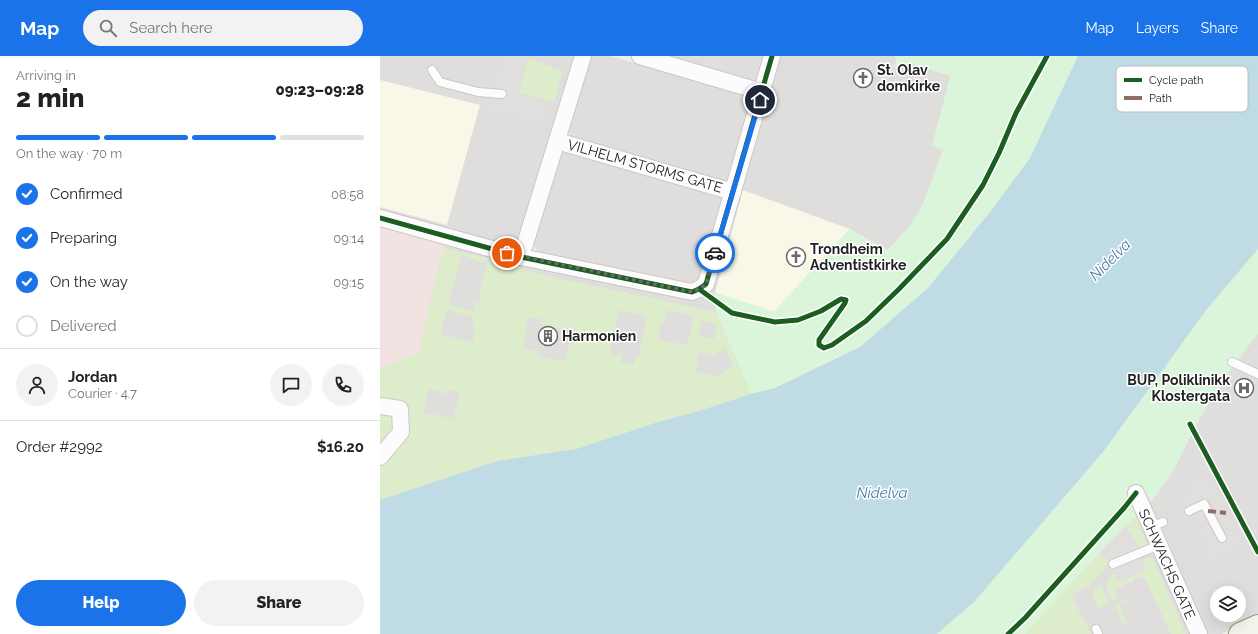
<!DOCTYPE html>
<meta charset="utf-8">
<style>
:root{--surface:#fff;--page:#f2f2f2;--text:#222;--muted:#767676;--line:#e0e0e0;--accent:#1a73e8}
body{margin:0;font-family:Raleway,sans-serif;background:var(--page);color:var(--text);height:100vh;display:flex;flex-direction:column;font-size:15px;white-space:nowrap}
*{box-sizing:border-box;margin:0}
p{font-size:13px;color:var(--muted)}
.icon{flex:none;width:22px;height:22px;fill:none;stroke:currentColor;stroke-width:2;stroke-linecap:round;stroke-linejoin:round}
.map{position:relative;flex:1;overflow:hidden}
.panel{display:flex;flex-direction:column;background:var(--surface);width:380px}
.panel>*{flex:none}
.controls{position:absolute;left:830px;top:530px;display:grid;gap:8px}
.controls a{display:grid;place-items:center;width:36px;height:36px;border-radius:50%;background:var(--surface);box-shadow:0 4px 16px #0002;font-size:20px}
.pin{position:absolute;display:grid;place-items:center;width:34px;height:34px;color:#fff;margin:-17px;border:2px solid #fff;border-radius:50%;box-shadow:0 1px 4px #0007}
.courier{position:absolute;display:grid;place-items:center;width:40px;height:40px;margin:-20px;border:3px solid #1a73e8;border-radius:50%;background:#fff;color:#222;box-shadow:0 1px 5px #0007}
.headline em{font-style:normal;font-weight:800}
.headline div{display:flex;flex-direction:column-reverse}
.headline{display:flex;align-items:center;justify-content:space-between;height:68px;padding:0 16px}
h1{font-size:26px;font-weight:800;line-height:30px}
.bar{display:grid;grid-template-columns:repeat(4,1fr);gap:6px 4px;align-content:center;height:48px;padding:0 16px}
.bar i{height:5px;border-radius:3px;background:var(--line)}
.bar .selected{background:var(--accent)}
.bar p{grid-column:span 4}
.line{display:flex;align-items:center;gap:10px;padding:0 16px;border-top:1px solid var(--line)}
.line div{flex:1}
.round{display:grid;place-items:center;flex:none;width:42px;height:42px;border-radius:21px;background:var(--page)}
ol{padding:0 16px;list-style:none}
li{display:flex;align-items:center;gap:12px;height:44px}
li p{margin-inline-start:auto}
li .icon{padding:4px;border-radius:50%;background:var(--accent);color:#fff;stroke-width:4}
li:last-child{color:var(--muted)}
li i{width:22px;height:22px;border:2px solid var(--line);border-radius:50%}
.button{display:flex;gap:8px;margin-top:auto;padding:8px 16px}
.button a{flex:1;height:46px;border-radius:24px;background:var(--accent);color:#fff;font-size:16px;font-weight:800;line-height:46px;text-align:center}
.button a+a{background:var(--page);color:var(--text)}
header{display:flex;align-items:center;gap:24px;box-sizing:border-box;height:56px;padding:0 20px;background:var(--accent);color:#fff}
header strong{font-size:19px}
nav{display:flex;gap:22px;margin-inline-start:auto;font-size:14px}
.search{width:280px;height:36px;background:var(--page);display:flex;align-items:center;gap:10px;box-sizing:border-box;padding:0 14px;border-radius:22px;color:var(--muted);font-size:15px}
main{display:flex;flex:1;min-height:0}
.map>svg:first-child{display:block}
.residential{fill:#dfdedc;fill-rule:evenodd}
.commercial{fill:#f1e3e1}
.education{fill:#f8f7e8}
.grass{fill:#ddeccb;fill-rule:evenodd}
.park{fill:#daf5da}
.parking{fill:#e0dfde}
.water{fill:#bfdbe3}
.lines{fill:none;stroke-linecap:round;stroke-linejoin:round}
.lane-casing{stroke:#c9c8c7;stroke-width:10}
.street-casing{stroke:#c9c8c7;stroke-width:18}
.secondary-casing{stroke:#999a82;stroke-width:24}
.lane{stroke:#fdfcfc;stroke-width:8}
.street{stroke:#fdfcfc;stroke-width:16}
.secondary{stroke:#f4f4ed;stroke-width:22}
.quiet{stroke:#8d6e63;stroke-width:4;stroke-dasharray:8 4;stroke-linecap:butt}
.cycleway-casing{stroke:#fff;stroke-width:8}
.cycleway{stroke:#1b5e20;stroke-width:5}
.done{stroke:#6a6968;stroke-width:4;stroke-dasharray:0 7.2}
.route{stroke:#1a73e8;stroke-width:5}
.labels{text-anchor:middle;stroke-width:3;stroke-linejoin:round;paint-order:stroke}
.poi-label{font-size:14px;font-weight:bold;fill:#222;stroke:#fff;text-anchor:start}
.street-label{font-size:14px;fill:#222;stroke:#fff}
.water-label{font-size:15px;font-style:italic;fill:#4a7aab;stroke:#fff}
.key{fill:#fff;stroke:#bdbdbd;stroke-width:1}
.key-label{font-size:11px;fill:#222}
</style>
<header>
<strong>Map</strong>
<div class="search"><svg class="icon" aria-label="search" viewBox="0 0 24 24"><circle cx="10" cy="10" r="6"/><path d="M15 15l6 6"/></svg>Search here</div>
<nav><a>Map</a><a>Layers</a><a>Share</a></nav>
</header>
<main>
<section class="panel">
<div class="headline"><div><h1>2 min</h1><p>Arriving in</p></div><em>09:23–09:28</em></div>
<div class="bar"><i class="selected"></i><i class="selected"></i><i class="selected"></i><i></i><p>On the way · 70 m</p></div>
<ol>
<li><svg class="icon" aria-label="check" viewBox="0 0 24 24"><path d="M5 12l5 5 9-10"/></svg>Confirmed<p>08:58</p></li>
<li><svg class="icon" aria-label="check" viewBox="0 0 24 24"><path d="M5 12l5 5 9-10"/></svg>Preparing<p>09:14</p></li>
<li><svg class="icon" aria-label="check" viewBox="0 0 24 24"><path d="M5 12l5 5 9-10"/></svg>On the way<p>09:15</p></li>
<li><i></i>Delivered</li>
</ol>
<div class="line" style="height:72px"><a class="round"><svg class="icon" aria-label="person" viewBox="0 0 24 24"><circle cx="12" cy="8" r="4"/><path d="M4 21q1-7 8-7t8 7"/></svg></a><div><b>Jordan</b><p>Courier · 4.7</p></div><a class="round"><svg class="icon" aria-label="chat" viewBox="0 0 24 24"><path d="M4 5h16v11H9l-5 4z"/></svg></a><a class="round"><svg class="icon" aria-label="phone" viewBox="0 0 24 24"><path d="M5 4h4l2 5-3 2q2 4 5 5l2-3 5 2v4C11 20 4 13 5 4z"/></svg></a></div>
<div class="line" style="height:52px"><div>Order #2992</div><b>$16.20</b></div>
<div class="button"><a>Help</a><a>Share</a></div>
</section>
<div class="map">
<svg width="878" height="578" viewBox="0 0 878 578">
<rect width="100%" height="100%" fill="#f0eeeb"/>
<path class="residential" d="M 0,0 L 194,0 L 140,179 L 137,185 L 130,189 L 121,189 L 0,156 Z
M 212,0 L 231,0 L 366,40 L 369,43 L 370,49 L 349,123 L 345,125 L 340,126 L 193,82 L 189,78 L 188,72 L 209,3 Z
M 279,0 L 384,0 L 378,21 L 374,26 Z
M 397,0 L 698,0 L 480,291 L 395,332 L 117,405 L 0,444 L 0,313 L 40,296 L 45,271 L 58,213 L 66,188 L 140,209 L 308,243 L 315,243 L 323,241 L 329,235 Z
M 187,96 L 337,139 L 341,141 L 342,146 L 320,220 L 315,226 L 304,228 L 162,199 L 158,196 L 154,190 L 154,183 L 178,103 L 182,97 Z
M 878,277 L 878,561 L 841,578 L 646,578 L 745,471 L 773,443 L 793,415 L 820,361 L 850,314 ZM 837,537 L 859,537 L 859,559 L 837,559 Z"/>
<path class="commercial" d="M 0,170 L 66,188 L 58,213 L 45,271 L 40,296 L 0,313 Z"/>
<path class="education" d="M 0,24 L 100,49 L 67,169 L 0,151 Z
M 363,134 L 470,173 L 394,256 L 335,237 Z"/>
<path class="grass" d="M 148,2 L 183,15 L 174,46 L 139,37 Z
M 65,192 L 134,209 L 145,215 L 336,256 L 368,332 L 372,332 L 454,304 L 395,332 L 371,338 L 322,354 L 275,367 L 196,393 L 117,405 L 0,444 L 0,313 L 40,296 C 46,261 54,226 65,192 ZM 82,199 L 102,207 L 104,205 L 108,212 L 105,214 L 99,237 L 101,238 L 99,247 L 96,246 L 94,255 L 68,248 ZM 67,254 L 92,260 L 91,263 L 94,264 L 92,273 L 96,274 L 92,286 L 70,281 L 70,280 L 67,279 L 66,280 L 60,278 ZM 239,254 L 267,260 L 259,300 L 257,300 L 257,303 L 255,303 L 254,309 L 241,306 L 242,300 L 240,299 L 240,298 L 232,299 L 230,297 L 234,282 L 233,281 ZM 287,254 L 313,259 L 311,274 L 312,275 L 312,277 L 310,277 L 307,289 L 278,284 L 281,268 L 284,268 ZM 149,261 L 161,263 L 160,268 L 181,273 L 184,271 L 187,271 L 189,274 L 191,275 L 189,284 L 190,289 L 188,291 L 186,301 L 185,301 L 184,305 C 175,303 165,304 157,300 L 158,295 L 143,292 L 147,270 L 146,270 ZM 321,265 L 337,267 L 334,283 L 319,280 ZM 344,292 L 354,309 L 338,320 L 316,316 L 318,297 L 326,298 L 329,296 L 334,299 ZM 49,333 L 68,338 L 69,334 L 80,336 L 73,363 L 51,358 L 50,359 L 44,357 L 43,355 Z
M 749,458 C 759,462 760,462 764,472 L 760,473 L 767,491 L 760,494 L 720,497 L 729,507 L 708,532 L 707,531 L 691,539 L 711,578 L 634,578 Z
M 772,501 L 806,578 L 791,578 L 764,521 L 761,522 L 758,521 L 754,522 L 754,525 L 734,534 L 738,544 L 733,546 C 725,530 723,532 734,516 L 739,526 L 766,514 L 763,503 Z
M 721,529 L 730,548 L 719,553 L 712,538 Z
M 746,543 L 747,545 L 739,549 L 747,567 L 742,569 L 743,567 L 734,549 Z"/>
<path class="park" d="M 515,0 L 698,0 L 650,102 L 610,156 L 548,232 L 480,291 L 395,332 L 371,338 L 336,256 L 335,237 L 394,256 L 470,173 L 508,194 L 531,168 L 542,150 L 563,94 L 552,90 L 570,21 L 568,19 L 544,12 L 543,15 L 540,14 L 540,10 L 532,8 L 530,12 L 518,9 L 517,12 L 514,11 L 516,6 Z
M 878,193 L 878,277 L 850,314 L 820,361 L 793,415 L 773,443 L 719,497 L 645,578 L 557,578 L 594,546 L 723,396 L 827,253 Z"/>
<path class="parking" d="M 123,0 L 148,0 L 139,37 L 166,44 L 161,66 L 109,54 Z
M 299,0 L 344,0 L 340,13 Z
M 817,423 L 835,434 L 863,489 L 832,503 L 817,468 L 810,457 L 804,444 Z
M 746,470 L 760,494 L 766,514 L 739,526 L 729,507 L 719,497 Z"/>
<path class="water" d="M 698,0 L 878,0 L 878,193 L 827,253 L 723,396 L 594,546 L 557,578 L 0,578 L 0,444 L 117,405 L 196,393 L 275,367 L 322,354 L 371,338 L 395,332 L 480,291 L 548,232 L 610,156 L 650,102 Z"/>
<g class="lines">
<g class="lane-casing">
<path id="lane" d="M 52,14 L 60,26 L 98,36 L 122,38
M 852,306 L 878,318
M 809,455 L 824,448 L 842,482
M 771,471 L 783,466
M 733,508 L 779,489
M 716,573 L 718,578"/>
</g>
<g class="street-casing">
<path id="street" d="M 260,0 L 382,36
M 177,85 L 353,136
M 0,162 L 141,201 L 312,236 L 319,233 L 326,228 L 392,0
M 141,201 L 203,0
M 0,350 L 20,353 L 21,376 L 0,401
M 756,437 L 819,578"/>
</g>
<g class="secondary-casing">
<path id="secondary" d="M 860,578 L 878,570"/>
</g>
<use href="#lane" class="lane"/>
<use href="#street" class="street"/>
<use href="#secondary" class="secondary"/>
<path class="quiet" d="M 828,455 L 846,457"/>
<g class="cycleway-casing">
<path id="cycleway" d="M 0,162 L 141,201 L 312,236 L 319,233 L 326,228 L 392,0
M 319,233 L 352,257 L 395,266 L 418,264 L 441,255 L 461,243 L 466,244 L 465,247 L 439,284 L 439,289 L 444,292 L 452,289 L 486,265 L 519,233 L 567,183 L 603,129 L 619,97 L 636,57 L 667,0
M 810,368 L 878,496
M 628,578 L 645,562 L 744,452 L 756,437"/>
</g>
<use href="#cycleway" class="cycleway"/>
</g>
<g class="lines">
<path class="done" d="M 127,197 L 312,236 L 319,233 L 326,228 L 335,197"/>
<path class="route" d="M 335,197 L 380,44"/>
</g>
<defs>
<g id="church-ring" transform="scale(1)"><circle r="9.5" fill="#fff" stroke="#6a6968" stroke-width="1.5"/><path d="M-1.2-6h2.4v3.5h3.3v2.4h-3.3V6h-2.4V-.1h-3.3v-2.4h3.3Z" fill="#6a6968"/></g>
<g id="building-ring" transform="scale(1)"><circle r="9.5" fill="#fff" stroke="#6a6968" stroke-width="1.5"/><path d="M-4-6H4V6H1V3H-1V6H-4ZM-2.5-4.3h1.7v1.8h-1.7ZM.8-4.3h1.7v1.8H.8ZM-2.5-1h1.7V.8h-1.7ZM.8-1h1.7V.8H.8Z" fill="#6a6968"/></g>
<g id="hospital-ring" transform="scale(1)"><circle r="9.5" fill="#fff" stroke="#6a6968" stroke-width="1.5"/><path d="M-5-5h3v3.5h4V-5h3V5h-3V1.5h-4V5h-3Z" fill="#6a6968"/></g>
</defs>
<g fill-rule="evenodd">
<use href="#church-ring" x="483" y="22"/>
<use href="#church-ring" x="416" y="201"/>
<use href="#building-ring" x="168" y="280"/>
<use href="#hospital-ring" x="864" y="332"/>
</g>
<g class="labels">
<g class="poi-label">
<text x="497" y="19">St. Olav<tspan x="497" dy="16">domkirke</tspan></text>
<text x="430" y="198">Trondheim<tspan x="430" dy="16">Adventistkirke</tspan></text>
<text x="182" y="285">Harmonien</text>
<text x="850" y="329" text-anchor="end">BUP, Poliklinikk<tspan x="850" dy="16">Klostergata</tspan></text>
</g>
<g class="street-label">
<text transform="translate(265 110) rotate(16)" y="5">VILHELM STORMS GATE</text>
<text transform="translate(787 508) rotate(66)" y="5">SCHWACHS GATE</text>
</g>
<g class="water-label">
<text transform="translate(730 204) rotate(-45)" y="5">Nidelva</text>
<text x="502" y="442">Nidelva</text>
</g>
</g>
<rect x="736" y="10" width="132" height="46" rx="6" class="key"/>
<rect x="744" y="22" width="18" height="4" fill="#1b5e20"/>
<rect x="744" y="40" width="18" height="4" fill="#8d6e63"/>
<g class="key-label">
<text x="769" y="28">Cycle path</text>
<text x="769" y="46">Path</text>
</g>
</svg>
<div class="controls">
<a><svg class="icon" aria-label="layers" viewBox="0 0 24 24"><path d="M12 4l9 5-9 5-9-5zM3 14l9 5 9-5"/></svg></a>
</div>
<div class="pin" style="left:127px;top:197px;background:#ea580c"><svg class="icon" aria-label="bag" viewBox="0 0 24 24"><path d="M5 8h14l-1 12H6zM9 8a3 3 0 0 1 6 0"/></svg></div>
<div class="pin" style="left:380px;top:44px;background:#1f2937"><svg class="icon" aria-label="home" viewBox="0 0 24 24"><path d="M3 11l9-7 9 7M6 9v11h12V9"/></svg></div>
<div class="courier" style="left:335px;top:197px"><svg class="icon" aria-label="car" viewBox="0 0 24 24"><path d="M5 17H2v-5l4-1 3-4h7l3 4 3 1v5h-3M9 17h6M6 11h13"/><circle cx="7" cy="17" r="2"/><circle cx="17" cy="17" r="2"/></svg></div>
</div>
</main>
